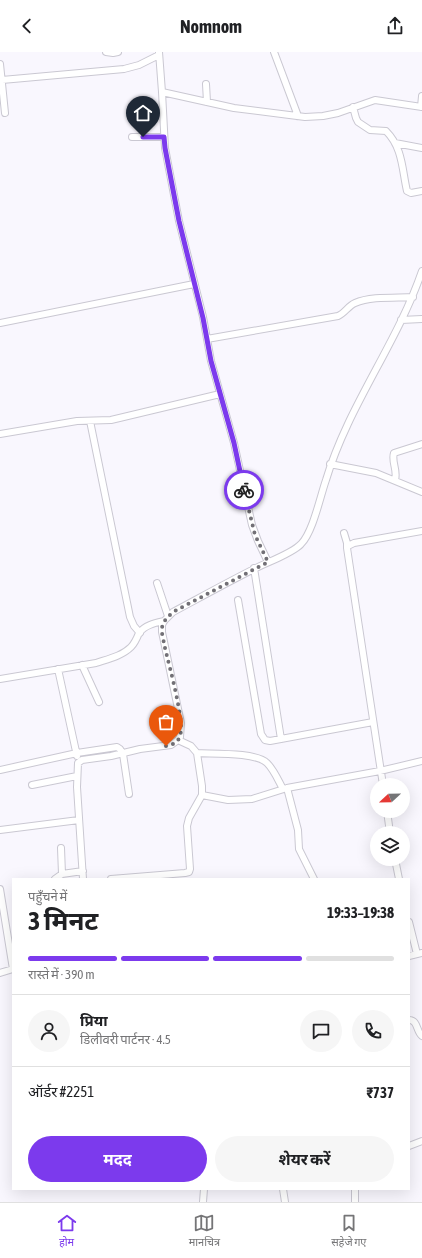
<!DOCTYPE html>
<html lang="hi">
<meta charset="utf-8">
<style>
:root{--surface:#fff;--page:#f6f6f6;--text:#202124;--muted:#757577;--line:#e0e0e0;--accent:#7c3aed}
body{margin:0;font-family:"Asap Condensed","Noto Sans Devanagari",sans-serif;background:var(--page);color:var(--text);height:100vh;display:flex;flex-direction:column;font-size:15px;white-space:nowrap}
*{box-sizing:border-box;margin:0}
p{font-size:13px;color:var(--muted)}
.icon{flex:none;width:22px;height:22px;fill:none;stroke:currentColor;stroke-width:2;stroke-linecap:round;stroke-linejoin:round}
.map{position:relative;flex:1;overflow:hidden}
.panel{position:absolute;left:12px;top:826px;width:398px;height:312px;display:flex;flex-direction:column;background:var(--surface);border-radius:0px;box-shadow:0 4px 16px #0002}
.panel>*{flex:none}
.needle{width:26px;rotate:248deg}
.fabs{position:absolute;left:370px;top:726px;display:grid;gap:8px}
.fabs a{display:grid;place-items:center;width:40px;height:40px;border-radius:50%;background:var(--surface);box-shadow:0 4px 16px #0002;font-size:20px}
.pin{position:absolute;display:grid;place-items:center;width:34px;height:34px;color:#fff;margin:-41px -17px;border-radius:50% 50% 50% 0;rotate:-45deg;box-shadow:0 0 4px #0007}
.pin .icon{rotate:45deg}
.courier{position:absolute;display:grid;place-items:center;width:40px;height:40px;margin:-20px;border:3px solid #7c3aed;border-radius:50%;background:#fff;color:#222;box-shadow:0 1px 5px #0007}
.overview em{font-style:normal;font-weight:700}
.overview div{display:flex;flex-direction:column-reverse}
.overview{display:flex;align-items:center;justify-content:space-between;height:68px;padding:0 16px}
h1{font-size:26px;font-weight:700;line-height:30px}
.bar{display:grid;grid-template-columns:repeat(4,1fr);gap:6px 4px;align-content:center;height:48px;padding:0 16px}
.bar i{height:5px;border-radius:3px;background:var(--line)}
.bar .on{background:var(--accent)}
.bar p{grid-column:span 4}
.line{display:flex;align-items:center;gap:10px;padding:0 16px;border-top:1px solid var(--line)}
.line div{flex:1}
.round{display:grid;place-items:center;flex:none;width:42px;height:42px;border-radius:21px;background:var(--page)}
.action{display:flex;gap:8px;margin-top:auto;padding:8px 16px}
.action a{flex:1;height:46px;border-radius:24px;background:var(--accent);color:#fff;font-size:16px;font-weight:700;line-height:46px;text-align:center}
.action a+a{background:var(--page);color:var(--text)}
header{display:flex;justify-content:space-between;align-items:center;height:52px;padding:0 16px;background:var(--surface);font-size:18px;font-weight:700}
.dock{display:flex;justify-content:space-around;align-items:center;height:56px;border-top:1px solid var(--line);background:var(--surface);font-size:11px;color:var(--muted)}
.dock a{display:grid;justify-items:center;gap:2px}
.dock .on{color:var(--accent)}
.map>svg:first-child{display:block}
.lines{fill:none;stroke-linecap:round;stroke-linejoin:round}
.minor-casing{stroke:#cac8d2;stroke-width:8}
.minor{stroke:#fff;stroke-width:6}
.done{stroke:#727076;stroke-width:4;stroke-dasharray:0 7.2}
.route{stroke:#7c3aed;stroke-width:5}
</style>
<header><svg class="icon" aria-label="back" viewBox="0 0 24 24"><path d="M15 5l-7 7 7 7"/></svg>Nomnom<svg class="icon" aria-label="share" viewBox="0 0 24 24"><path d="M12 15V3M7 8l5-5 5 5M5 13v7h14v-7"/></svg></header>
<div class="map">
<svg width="422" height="1150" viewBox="0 0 422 1150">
<rect width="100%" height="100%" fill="#f9f7fe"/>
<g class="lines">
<g class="minor-casing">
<path id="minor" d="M 106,0 L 113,1 L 118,0
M 159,0 L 162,40 L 165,96 L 179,169 L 203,265 L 211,309 L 234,391 L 252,473 L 258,489 L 268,510
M 274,0 L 298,64
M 0,12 L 5,61
M 2,28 L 124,17 L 139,13 L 159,3
M 206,32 L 207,50
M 162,40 L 234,56 L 305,65 L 323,64 L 338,61 L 375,48 L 422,55
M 353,55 L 356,66 L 358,70 L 370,78 L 386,79 C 403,96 402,118 407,139 L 411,141 L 422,139
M 421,55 L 422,44
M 132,85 L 164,85
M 395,91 L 422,96
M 401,268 L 422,267
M 0,271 L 194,232
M 207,287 L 338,264 C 345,261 348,254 355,251 C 371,244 396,246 413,245
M 90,369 L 130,565 L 134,574 L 140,581
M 0,382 L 77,369 L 111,368 L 220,342
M 330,412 L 376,421 L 422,440
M 395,428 C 398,418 391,410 394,401 L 422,392
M 344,481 L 347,491 L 347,496
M 254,516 L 281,687
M 157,531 L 168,564
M 238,548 L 261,682 L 265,688 L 270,689 L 373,670
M 82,613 L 99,650
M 58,617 L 77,704
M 0,627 L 96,611 C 108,607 122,604 131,595 C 135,591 137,586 139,581 C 145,573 155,571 164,569
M 197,701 C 212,702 256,700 267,711 C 274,718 278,728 283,737
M 0,718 L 77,701 L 117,695 L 120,697 L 123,702 L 129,742
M 32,733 L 77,724
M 383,733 L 347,496 L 348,494 L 354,491 L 422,479
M 287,736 L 298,778 L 299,797 L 314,827
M 202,743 L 228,748 L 252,747 L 287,736 L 380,719 L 422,709
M 387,759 L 390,781
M 0,778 L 79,768
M 61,796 L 62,822
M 395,807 L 399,827
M 55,827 L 62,822 L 83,819
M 83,827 L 77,735 L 78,711 L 82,708 L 111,704 L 140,697 L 171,693 L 178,688 L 180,685 L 181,671 L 162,580 L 162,573 L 164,569 L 173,560 C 201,545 228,530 256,516 C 268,510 293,501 301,492 C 313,480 320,445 326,428 C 348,354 397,292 422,219
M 111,827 L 185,821 L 189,820 L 190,817 L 187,774 L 189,766 L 202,743 L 202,734 L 197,701 L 191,694 L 178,688
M 0,837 L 13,917
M 409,870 L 417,902
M 409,904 L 422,901
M 0,921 L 13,917
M 409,968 C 418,968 416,979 422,984
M 409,1094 L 422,1089
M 283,1137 L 285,1150
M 355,1137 L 355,1150
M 203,1150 L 204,1137"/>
</g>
<use href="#minor" class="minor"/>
</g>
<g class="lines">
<path class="done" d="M 166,694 C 172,693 178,691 180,684 C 185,670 169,613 165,596 C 164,589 160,579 163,572 C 165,567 169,564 173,560 L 268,510 L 255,483 L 244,438"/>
<path class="route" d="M 143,85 L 164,85 L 165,96 L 179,169 L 203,266 L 211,309 L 234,391 L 244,438"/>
</g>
</svg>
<div class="fabs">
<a><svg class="needle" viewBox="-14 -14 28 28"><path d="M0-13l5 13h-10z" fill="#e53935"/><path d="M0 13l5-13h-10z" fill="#757577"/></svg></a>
<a><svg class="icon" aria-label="layers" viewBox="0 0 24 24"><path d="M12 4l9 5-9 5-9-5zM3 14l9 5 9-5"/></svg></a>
</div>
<div class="pin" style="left:166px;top:694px;background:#ea580c"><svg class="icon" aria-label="bag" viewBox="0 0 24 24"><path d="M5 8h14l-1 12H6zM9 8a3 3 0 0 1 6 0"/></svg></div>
<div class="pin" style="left:143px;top:85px;background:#1f2937"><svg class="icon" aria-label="home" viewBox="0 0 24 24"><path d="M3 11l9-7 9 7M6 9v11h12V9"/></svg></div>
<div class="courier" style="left:244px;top:438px"><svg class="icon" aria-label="bike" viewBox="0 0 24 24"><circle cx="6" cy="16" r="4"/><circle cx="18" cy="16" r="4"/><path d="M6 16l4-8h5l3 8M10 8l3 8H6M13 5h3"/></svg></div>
<section class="panel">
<div class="overview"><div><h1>3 मिनट</h1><p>पहुँचने में</p></div><em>19:33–19:38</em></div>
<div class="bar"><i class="on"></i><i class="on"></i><i class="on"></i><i></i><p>रास्ते में · 390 m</p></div>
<div class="line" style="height:72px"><a class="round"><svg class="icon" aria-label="person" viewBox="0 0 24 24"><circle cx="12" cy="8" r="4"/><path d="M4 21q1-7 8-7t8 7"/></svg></a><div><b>प्रिया</b><p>डिलीवरी पार्टनर · 4.5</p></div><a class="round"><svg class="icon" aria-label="chat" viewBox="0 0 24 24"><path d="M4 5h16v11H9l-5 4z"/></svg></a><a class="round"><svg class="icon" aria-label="phone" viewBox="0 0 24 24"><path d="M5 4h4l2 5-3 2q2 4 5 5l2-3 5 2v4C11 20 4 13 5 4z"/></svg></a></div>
<div class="line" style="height:52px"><div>ऑर्डर #2251</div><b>₹737</b></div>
<div class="action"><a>मदद</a><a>शेयर करें</a></div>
</section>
</div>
<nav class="dock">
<a class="on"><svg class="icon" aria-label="home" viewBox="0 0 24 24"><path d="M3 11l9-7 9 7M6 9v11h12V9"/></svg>होम</a>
<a><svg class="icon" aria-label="map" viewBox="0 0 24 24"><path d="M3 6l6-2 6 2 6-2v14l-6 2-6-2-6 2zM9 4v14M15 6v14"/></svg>मानचित्र</a>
<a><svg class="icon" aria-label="saved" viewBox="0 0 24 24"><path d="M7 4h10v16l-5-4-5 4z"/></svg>सहेजे गए</a>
</nav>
